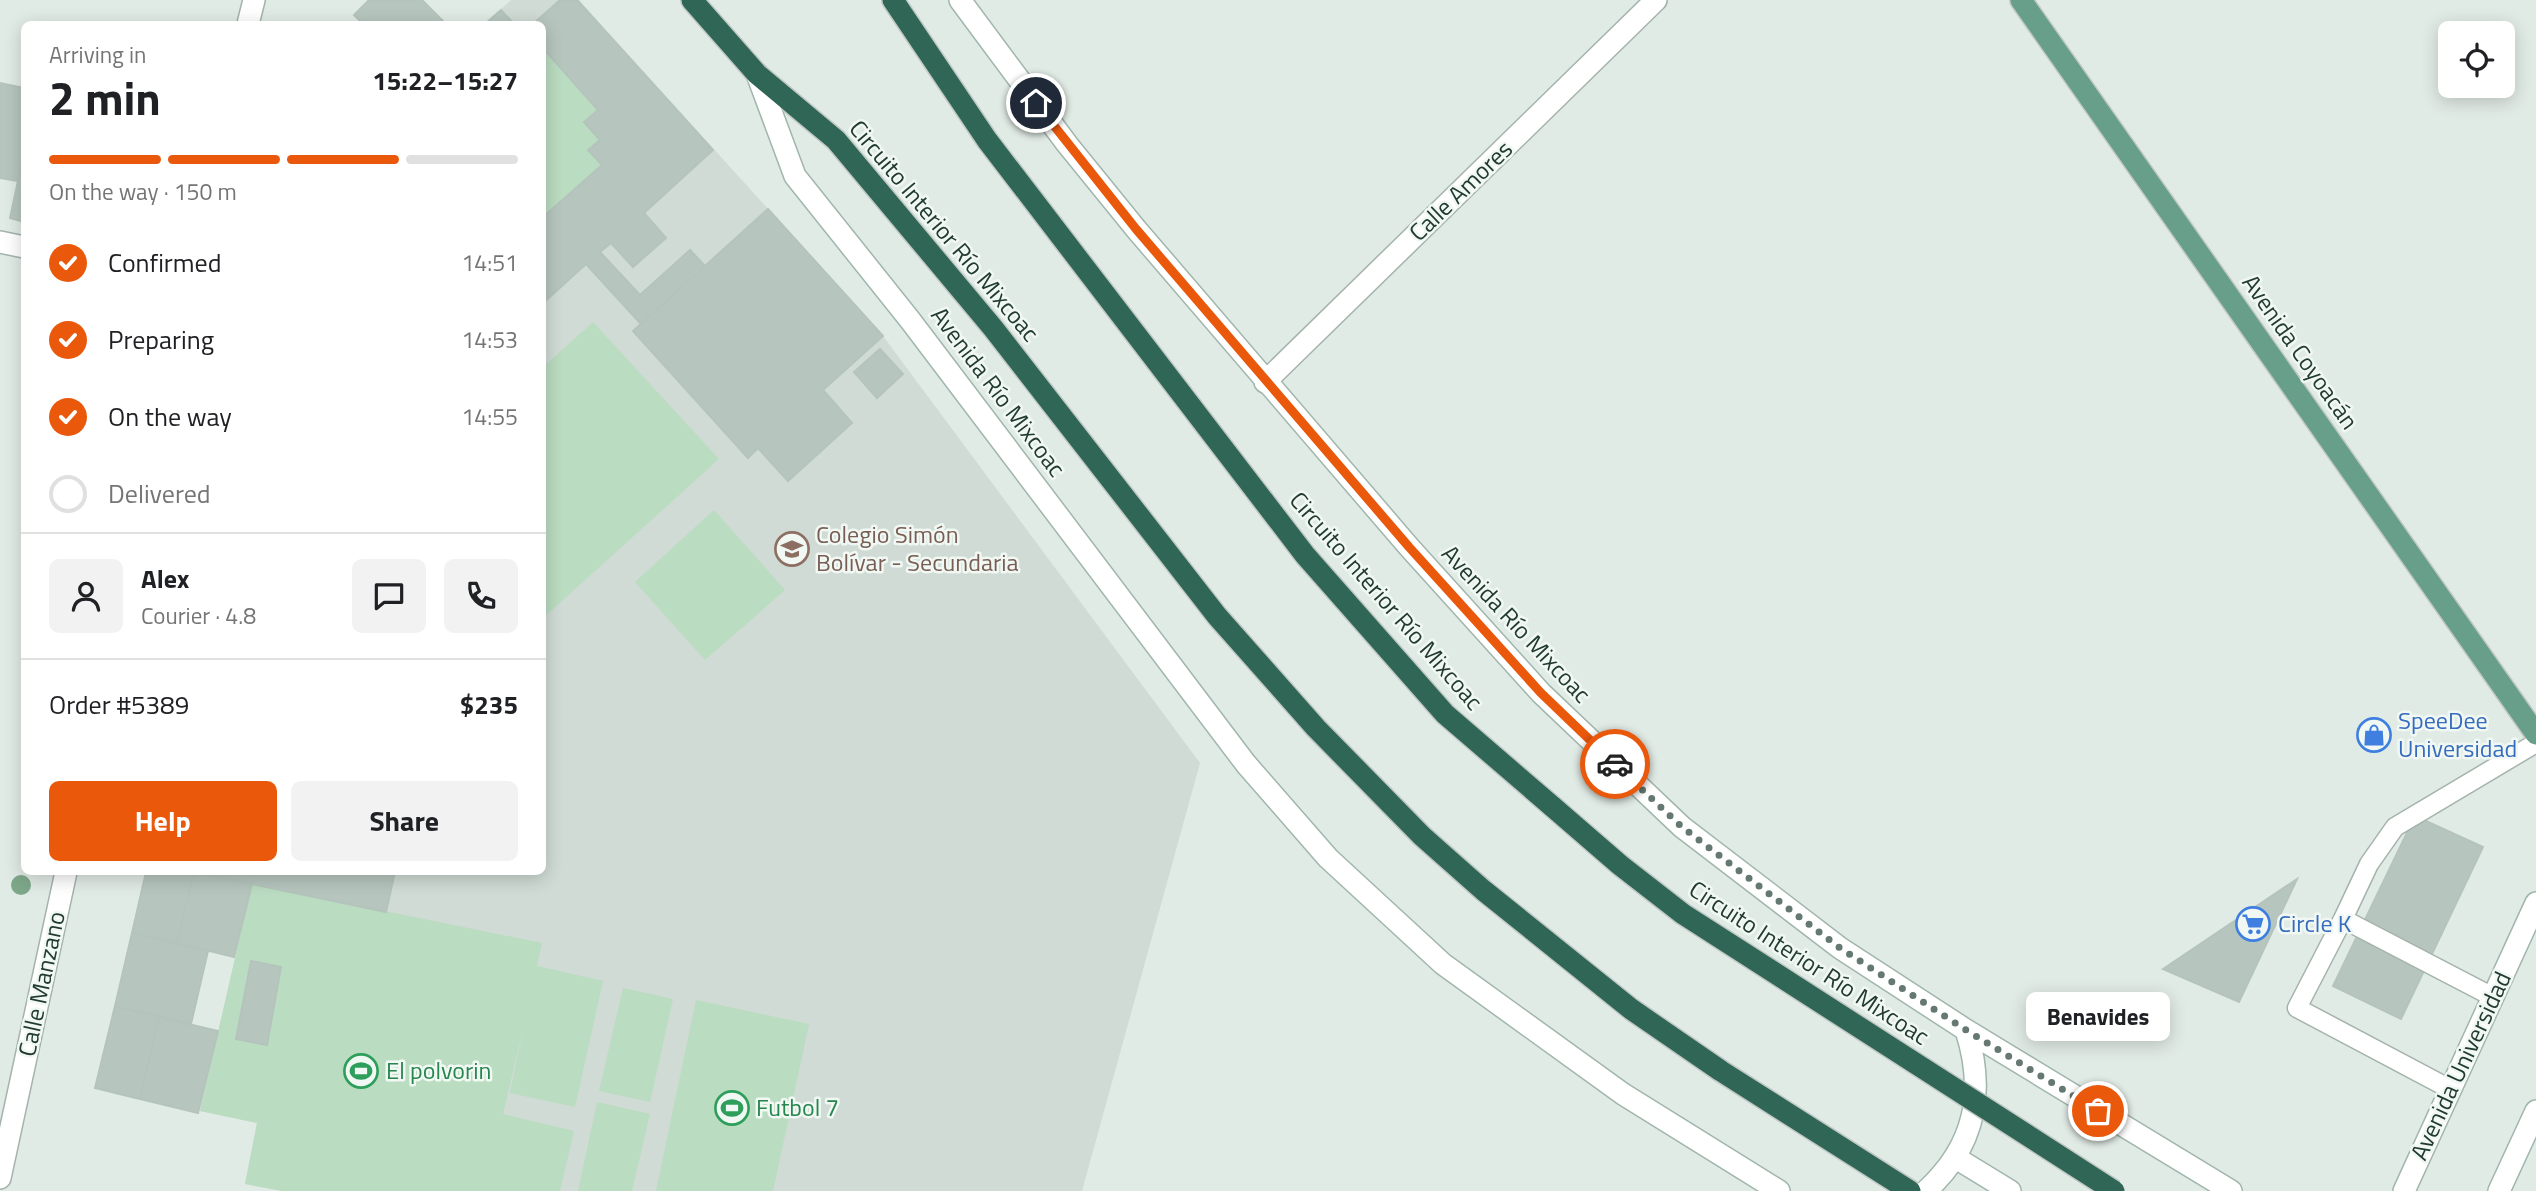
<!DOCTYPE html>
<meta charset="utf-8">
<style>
:root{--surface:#fff;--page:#f2f2f2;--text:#202124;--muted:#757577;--line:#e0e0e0;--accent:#ea580c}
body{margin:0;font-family:"Titillium Web",sans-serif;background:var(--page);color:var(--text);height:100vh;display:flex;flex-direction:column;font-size:26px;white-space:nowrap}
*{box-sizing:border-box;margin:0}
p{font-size:23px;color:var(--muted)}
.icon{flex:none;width:38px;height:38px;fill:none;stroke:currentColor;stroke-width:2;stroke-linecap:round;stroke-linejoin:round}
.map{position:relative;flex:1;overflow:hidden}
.drawer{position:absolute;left:21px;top:21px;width:525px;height:854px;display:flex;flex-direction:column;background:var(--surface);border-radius:10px;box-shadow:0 4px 18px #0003}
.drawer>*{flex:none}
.tools{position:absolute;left:2438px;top:21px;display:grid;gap:14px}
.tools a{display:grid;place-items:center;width:77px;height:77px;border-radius:10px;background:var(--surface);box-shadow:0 4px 18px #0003;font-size:35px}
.pin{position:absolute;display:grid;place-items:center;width:60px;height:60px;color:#fff;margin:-30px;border:4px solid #fff;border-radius:50%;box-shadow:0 2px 7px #0007}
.courier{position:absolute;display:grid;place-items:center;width:70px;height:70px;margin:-35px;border:5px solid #ea580c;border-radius:50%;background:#fff;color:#222;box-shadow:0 2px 9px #0007}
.bubble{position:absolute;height:49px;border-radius:10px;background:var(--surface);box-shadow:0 4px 18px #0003;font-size:23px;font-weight:700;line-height:49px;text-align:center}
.head em{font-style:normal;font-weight:700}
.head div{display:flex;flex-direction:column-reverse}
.head{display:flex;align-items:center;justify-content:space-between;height:119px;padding:0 28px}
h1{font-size:46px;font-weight:700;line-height:52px}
.bar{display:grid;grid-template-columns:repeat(4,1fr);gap:10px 7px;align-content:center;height:84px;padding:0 28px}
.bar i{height:9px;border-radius:5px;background:var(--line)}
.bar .on{background:var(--accent)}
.bar p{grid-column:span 4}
.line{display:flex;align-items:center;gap:18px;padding:0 28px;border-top:2px solid var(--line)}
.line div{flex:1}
.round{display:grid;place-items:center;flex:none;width:74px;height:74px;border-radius:10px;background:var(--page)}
ol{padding:0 28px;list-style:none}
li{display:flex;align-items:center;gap:21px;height:77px}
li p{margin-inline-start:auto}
li .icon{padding:7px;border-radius:50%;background:var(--accent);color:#fff;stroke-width:4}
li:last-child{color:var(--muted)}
li i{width:38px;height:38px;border:4px solid var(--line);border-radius:50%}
.cta{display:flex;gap:14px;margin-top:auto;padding:14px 28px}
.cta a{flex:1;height:80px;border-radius:10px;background:var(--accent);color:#fff;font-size:28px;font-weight:700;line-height:80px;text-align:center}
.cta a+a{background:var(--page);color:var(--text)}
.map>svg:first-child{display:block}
.built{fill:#cfdbd4}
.green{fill:#badcc0}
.building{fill:#b6c6be;stroke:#b4c4bc;stroke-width:2}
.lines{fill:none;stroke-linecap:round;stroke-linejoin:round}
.service-casing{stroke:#a4b3ac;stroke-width:21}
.minor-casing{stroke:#a4b3ac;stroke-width:24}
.secondary-casing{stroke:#a0b6ac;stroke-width:24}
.primary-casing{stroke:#c1c8c6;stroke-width:24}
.motorway-casing{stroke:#c1c8c6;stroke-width:24}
.service{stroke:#fff;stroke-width:18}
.minor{stroke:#fff;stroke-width:21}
.secondary{stroke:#fff;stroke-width:21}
.primary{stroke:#679f8a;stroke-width:21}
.motorway{stroke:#2f6655;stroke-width:21}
.motorway-bridge-casing{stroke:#c1c8c6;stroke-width:24;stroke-linecap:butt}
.motorway-bridge{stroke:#2f6655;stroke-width:21}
.tree{fill:#7ea88a}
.done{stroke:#657971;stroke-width:7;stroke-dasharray:0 12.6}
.route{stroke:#ea580c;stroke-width:9}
.labels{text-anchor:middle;stroke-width:5;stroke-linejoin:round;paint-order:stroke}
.street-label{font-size:24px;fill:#223b32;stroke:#f1f8f4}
.education-label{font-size:24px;fill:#785e54;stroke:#f1f8f4;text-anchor:start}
.shop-label{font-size:24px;fill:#366cbe;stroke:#f1f8f4;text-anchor:start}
.leisure-label{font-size:24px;fill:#27864d;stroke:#f1f8f4;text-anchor:start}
</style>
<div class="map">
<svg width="2536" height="1191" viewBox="0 0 2536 1191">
<rect width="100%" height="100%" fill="#e1ebe5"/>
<path class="built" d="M 511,0 L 579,0 L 883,336 L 1200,763 L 1082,1191 L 282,1191 L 245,1184 L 257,1123 L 200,1111 L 252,884 L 386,912 L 396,872 L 542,872 L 542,24 L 485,24 Z"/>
<path class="green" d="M 546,52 L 598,110 L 584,122 L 600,140 L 588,150 L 602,165 L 543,218 L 542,54 Z
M 593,322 L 719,459 L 543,618 L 543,367 Z
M 714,510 L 785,590 L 705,660 L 635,582 Z
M 252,884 L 542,943 L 537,966 L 603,981 L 575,1107 L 510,1093 L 524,1025 L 503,1114 L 574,1131 L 560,1191 L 282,1191 L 245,1184 L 257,1123 L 200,1111 Z
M 623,988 L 673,999 L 650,1102 L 599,1091 Z
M 696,1000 L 809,1024 L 773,1191 L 656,1191 Z
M 597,1102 L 650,1114 L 632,1191 L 578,1191 Z"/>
<path class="building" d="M 369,0 L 422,0 L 445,23 L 363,24 L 354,15 Z
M 560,0 L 577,0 L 713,150 L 644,213 L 666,238 L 633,267 L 611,243 L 600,252 L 640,295 L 690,250 L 705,266 L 641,324 L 586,264 L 542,304 L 542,218 L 602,165 L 588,150 L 600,140 L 584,122 L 598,110 L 542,47 L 542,24 L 533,24 Z
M 501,10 L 514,24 L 485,24 Z
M 0,83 L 24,88 L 24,153 L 18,181 L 0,178 Z
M 24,153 L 24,222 L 10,218 Z
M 768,209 L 883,336 L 823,390 L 852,423 L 788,481 L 758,448 L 748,458 L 633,331 Z
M 880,349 L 903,374 L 877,398 L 854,372 Z
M 2415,816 L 2483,847 L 2401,1019 L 2333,986 Z
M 146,872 L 194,872 L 177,943 L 132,933 Z
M 194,872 L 252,884 L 234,957 L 177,943 Z
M 201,872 L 254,872 L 252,884 Z
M 254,872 L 395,872 L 386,912 L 252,884 Z
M 2297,879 L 2239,1002 L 2163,969 Z
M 132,933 L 208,951 L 191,1024 L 115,1006 Z
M 251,961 L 281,967 L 267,1045 L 236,1039 Z
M 115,1006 L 159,1017 L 140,1099 L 95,1088 Z
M 159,1017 L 218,1031 L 198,1113 L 140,1099 Z"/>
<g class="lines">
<g class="service-casing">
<path id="service" d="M 2343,919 L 2297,1008 L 2450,1089
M 2493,997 L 2343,919 L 2369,864 L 2395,827 L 2536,743"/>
</g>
<g class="minor-casing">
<path id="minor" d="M 248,24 L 254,0
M 0,242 L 24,247
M 1265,382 L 1656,0
M 0,1178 L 66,872"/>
</g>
<g class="secondary-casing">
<path id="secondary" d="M 960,0 L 1067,144 L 1136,229 L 1409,547 L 1541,693 L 1682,827 L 1840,948 L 1966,1030 L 2231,1191
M 757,74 L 795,176 L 910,320 L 1246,764 L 1328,858 L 1443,964 L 1623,1094 L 1779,1191
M 1956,1158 L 2010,1191
M 1926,1191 C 1975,1146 1986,1093 1966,1030
M 2404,1191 L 2536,903
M 2499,1191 L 2536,1111"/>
</g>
<g class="primary-casing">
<path id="primary" d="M 2021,0 L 2536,734"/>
</g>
<g class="motorway-casing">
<path id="motorway" d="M 692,0 L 757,74 L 836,140 L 993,328 L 1217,616 L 1316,728 L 1422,836 L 1483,890 L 1631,1009 L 1721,1071 L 1910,1191
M 893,0 L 987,140 L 1305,555 L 1445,714 L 1553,807"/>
</g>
<use href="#service" class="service"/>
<use href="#minor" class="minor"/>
<use href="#secondary" class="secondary"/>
<use href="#primary" class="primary"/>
<use href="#motorway" class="motorway"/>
<g class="motorway-bridge-casing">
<path id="motorway-bridge" d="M 1553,807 L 1620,865 L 1683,914 L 2114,1191"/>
</g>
<use href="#motorway-bridge" class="motorway-bridge"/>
</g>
<circle class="tree" cx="21" cy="885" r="10"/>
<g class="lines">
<path class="done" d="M 1615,764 L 1682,827 L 1840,948 L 1966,1030 L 2098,1111"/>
<path class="route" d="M 1036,103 L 1136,229 L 1409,547 L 1541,693 L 1615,764"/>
</g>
<defs>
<g id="school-ring" transform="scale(1.75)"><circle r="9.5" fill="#f1f8f4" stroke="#8d6e63" stroke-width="1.5"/><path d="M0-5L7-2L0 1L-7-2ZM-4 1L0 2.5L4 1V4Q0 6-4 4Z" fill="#8d6e63"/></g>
<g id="shop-ring" transform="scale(1.75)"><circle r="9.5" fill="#f1f8f4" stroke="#3f7fe0" stroke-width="1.5"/><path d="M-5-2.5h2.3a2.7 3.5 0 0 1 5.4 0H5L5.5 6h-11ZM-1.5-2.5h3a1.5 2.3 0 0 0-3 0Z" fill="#3f7fe0"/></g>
<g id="supermarket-ring" transform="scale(1.75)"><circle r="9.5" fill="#f1f8f4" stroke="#3f7fe0" stroke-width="1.5"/><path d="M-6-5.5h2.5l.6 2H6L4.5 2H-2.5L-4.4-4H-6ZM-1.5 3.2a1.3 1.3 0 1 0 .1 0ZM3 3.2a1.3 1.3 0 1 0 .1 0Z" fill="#3f7fe0"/></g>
<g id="stadium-ring" transform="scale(1.75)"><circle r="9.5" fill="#f1f8f4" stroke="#2e9e5b" stroke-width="1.5"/><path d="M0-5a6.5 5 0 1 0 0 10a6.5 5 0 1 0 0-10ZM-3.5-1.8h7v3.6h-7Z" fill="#2e9e5b"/></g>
</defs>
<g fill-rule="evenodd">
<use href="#school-ring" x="792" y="549"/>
<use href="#shop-ring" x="2374" y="735"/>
<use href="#supermarket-ring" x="2253" y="924"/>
<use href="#stadium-ring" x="361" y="1071"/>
<use href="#stadium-ring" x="732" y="1108"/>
</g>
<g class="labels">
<g class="street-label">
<text transform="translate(1461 191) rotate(-44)" y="8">Calle Amores</text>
<text transform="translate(944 231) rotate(50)" y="8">Circuito Interior Río Mixcoac</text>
<text transform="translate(2300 352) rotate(55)" y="8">Avenida Coyoacán</text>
<text transform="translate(998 392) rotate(53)" y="8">Avenida Río Mixcoac</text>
<text transform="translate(1386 601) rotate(49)" y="8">Circuito Interior Río Mixcoac</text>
<text transform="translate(1516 624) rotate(47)" y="8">Avenida Río Mixcoac</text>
<text transform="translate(1809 963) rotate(33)" y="8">Circuito Interior Río Mixcoac</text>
<text transform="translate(42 984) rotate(-78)" y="8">Calle Manzano</text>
<text transform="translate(2461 1066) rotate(-65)" y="8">Avenida Universidad</text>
</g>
<g class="education-label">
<text x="816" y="543">Colegio Simón<tspan x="816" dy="28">Bolívar - Secundaria</tspan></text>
</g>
<g class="shop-label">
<text x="2398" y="729">SpeeDee<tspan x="2398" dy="28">Universidad</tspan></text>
<text x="2278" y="932">Circle K</text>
</g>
<g class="leisure-label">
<text x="386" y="1079">El polvorin</text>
<text x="756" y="1116">Futbol 7</text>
</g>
</g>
</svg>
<div class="tools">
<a><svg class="icon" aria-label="locate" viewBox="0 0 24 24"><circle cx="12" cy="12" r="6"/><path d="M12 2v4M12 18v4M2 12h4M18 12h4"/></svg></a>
</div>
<div class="pin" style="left:2098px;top:1111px;background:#ea580c"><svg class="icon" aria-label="bag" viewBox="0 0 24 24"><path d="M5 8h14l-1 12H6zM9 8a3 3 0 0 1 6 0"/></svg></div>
<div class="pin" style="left:1036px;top:103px;background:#1f2937"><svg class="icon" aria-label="home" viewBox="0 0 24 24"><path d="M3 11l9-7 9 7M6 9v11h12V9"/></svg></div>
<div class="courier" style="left:1615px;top:764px"><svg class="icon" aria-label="car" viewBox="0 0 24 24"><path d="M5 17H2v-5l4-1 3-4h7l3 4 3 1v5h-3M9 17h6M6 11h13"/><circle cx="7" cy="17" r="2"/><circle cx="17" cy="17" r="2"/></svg></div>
<div class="bubble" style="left:2026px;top:992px;width:144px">Benavides</div>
<section class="drawer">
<div class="head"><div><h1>2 min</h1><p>Arriving in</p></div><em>15:22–15:27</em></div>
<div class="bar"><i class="on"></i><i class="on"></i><i class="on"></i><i></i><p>On the way · 150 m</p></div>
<ol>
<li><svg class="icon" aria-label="check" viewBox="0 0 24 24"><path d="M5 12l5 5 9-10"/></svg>Confirmed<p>14:51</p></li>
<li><svg class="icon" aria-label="check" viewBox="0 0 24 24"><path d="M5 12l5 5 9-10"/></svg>Preparing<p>14:53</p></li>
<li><svg class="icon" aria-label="check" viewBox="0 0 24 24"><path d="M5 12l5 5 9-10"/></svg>On the way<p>14:55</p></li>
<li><i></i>Delivered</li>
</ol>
<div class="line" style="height:126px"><a class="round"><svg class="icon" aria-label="person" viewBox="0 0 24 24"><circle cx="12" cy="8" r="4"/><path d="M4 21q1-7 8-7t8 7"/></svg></a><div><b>Alex</b><p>Courier · 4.8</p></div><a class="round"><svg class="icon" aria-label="chat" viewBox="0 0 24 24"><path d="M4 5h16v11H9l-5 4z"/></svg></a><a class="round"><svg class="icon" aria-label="phone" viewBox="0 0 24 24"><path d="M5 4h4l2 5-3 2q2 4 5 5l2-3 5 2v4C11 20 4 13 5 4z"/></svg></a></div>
<div class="line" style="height:91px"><div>Order #5389</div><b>$235</b></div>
<div class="cta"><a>Help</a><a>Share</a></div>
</section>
</div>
